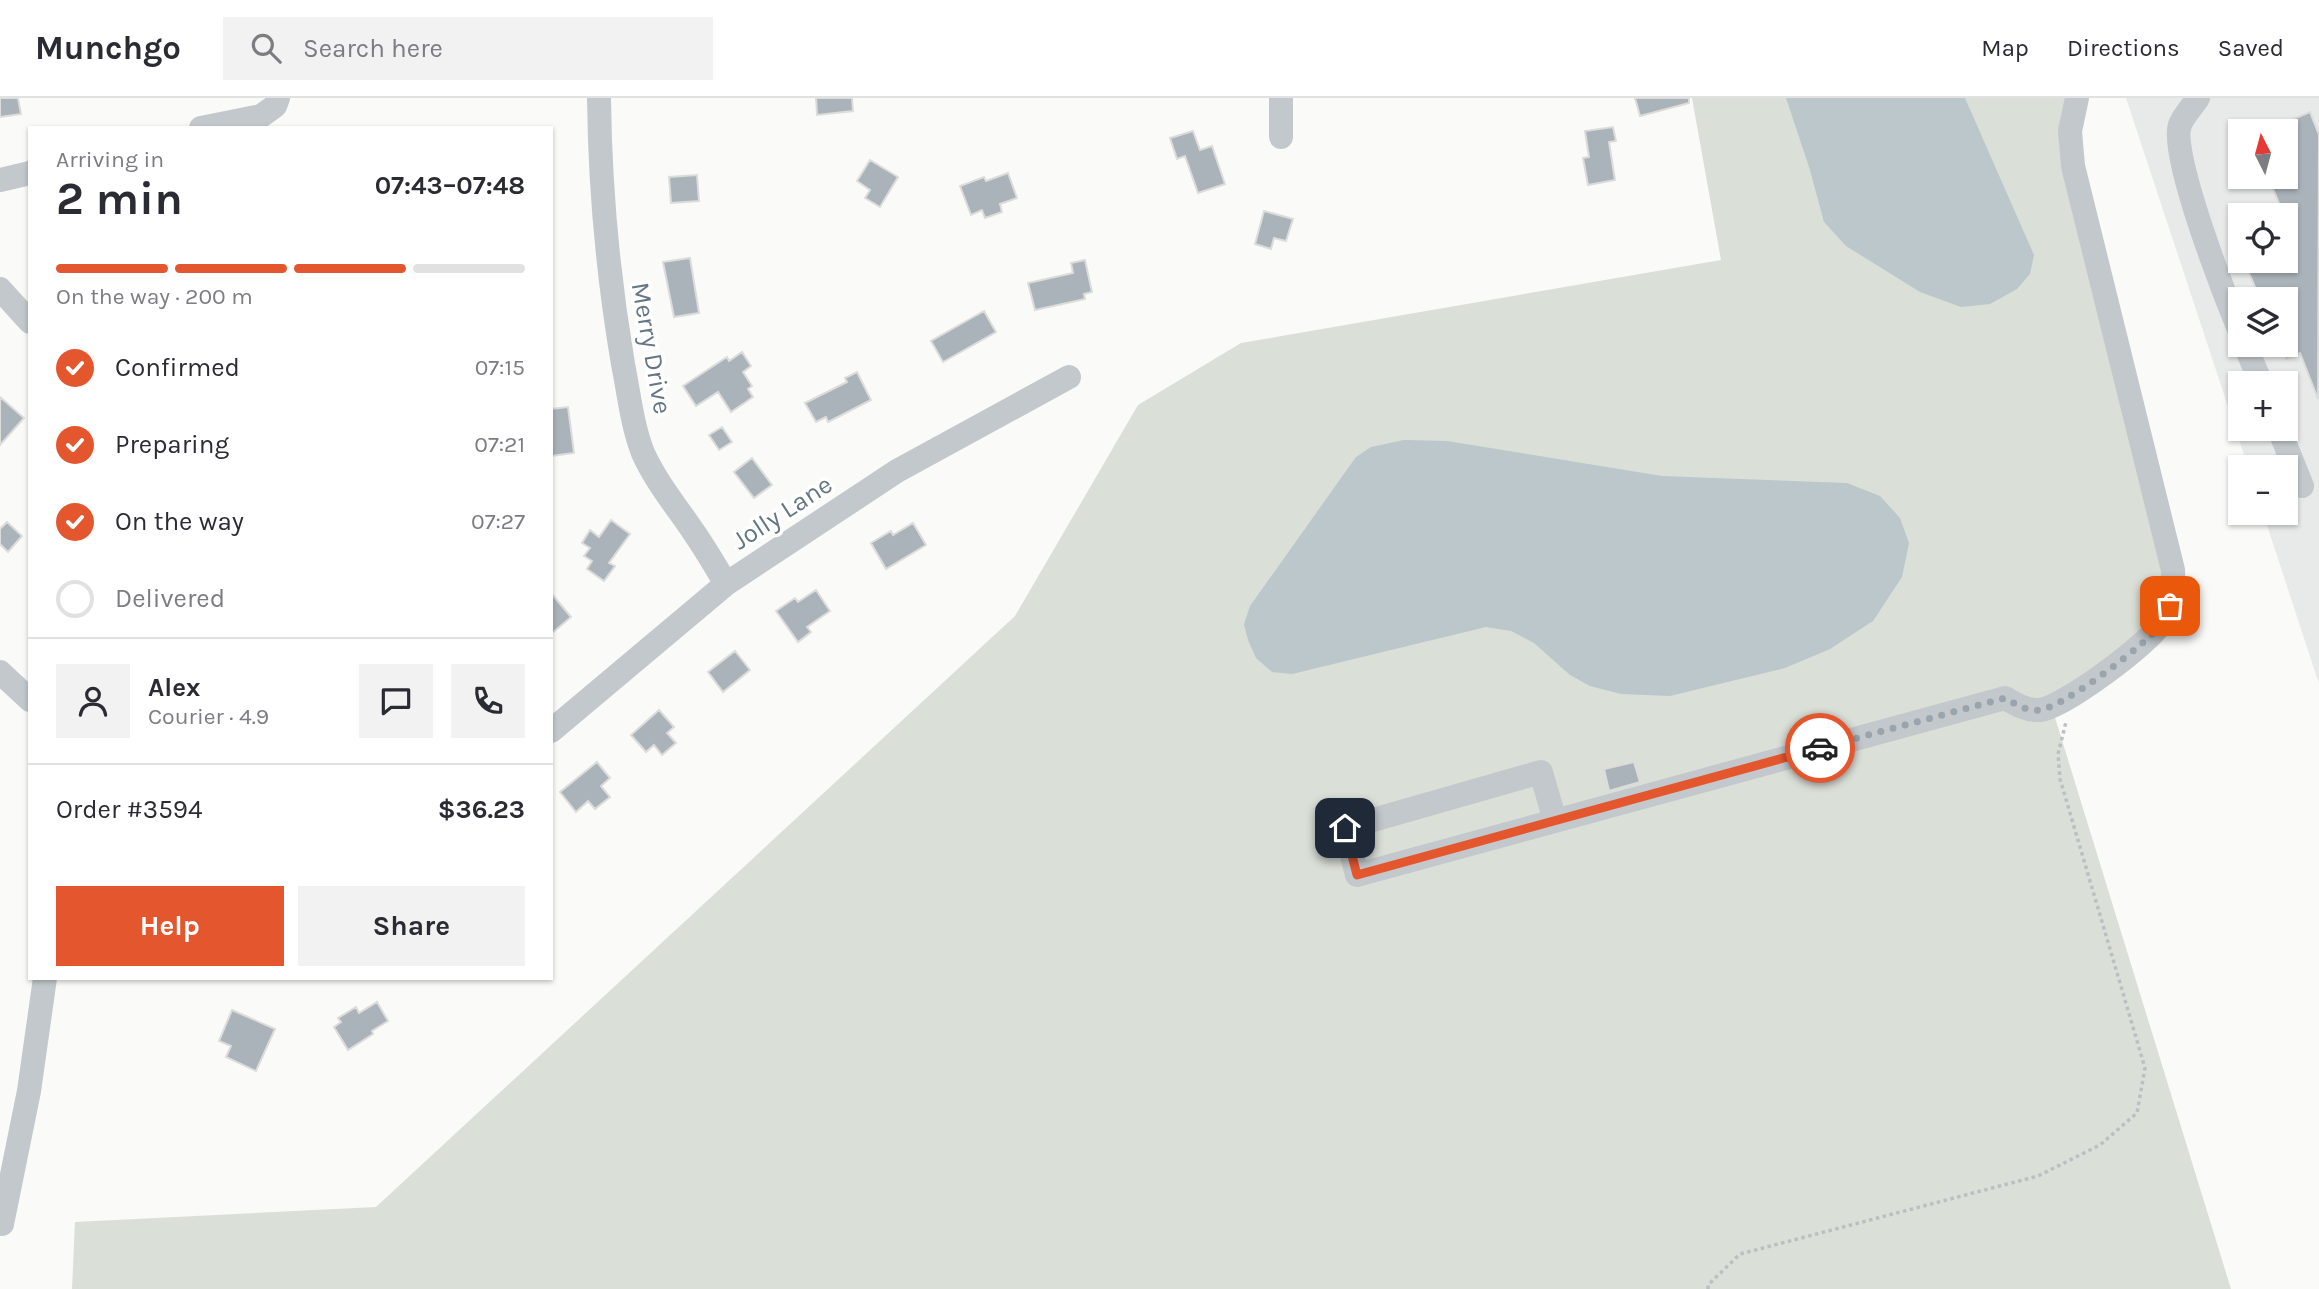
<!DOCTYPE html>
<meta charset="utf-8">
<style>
:root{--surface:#fff;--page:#f2f2f3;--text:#2b2b33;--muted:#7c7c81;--line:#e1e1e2;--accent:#e4572e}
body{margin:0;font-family:Karla,sans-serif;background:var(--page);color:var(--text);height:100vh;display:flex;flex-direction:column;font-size:26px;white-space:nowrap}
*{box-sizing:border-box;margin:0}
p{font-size:23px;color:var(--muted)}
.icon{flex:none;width:38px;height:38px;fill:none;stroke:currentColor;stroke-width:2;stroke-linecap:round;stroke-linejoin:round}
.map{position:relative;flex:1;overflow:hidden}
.panel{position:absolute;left:28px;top:28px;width:525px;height:854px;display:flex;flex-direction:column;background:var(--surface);border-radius:0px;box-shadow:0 2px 5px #0004}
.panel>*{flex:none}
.needle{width:46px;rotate:354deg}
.buttons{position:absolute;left:2228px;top:21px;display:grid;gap:14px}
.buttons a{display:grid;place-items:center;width:70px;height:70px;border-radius:0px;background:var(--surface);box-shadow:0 2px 5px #0004;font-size:35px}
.pin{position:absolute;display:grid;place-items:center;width:60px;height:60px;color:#fff;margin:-30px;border-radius:14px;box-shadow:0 4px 10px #0006}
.courier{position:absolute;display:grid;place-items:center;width:70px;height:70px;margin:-35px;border:5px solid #e4572e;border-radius:50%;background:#fff;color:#222;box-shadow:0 2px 9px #0007}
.summary em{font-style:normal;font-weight:700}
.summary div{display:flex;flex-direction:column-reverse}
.summary{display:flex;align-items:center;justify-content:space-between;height:119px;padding:0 28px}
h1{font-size:46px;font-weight:700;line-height:52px}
.bar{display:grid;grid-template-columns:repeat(4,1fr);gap:10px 7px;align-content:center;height:84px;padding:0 28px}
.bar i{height:9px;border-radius:5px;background:var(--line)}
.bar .selected{background:var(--accent)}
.bar p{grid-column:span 4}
.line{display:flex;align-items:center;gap:18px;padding:0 28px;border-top:2px solid var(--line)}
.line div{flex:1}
.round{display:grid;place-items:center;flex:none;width:74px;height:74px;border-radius:0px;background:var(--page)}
ol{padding:0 28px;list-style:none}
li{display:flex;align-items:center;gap:21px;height:77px}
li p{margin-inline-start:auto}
li .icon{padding:7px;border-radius:50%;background:var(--accent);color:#fff;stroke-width:4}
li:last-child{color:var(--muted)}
li i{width:38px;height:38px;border:4px solid var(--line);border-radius:50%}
.action{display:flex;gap:14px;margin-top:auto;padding:14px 28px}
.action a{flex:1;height:80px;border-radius:0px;background:var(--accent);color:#fff;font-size:28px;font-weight:700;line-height:80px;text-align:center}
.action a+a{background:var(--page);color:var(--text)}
header{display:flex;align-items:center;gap:42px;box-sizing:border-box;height:98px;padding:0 35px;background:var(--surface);border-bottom:2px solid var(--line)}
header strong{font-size:33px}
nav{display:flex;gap:38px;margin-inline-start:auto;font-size:24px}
.search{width:490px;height:63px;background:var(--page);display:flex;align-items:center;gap:18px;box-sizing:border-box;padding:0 24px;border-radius:0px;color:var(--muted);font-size:26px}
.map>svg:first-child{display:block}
.built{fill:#e8e9e9;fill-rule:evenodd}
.green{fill:#dadfd7}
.water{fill:#bbc7cb}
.building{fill:#aab3b9;stroke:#dcdcda;stroke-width:2}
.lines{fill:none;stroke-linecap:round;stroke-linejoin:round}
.path{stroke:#bbbfc2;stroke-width:3.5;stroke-dasharray:3.5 3.5;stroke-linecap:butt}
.minor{stroke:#c3c8cc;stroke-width:24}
.done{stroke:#99a4ac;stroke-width:7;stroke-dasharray:0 12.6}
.route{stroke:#e4572e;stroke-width:9}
.labels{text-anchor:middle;stroke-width:7;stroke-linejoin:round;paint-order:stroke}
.street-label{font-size:26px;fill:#657683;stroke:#fff}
</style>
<header>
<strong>Munchgo</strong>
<div class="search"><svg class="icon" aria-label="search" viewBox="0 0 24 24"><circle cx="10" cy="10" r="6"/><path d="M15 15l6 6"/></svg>Search here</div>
<nav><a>Map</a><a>Directions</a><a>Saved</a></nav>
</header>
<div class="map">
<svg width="2319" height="1191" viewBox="0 0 2319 1191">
<rect width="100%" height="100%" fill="#fafaf8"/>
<path class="built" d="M 2126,0 L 2319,0 L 2319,586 L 2263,415 L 2286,415 L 2286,369 L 2248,369 ZM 2240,33 L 2286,33 L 2286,79 L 2240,79 ZM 2240,117 L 2286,117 L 2286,163 L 2240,163 ZM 2240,201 L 2286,201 L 2286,247 L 2240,247 ZM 2240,285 L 2286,285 L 2286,331 L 2240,331 Z"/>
<path class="green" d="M 1692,0 L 2067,0 L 2163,468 L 2162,507 L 2136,539 L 2049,600 L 2231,1191 L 72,1191 L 75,1124 L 376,1109 L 1015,518 L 1138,307 L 1241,245 L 1721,162 Z"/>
<path class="water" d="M 1786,0 L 1965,0 L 2034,157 L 2030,176 L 2017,191 L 1990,206 L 1961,209 L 1920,194 L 1846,148 L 1824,124 L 1810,72 Z
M 1404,342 L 1447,343 L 1662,378 L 1847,385 L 1880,398 L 1900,420 L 1909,445 L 1902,479 L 1873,523 L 1830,551 L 1785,570 L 1670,598 L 1621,596 L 1590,588 L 1570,577 L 1534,545 L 1511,533 L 1486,529 L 1292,576 L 1272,574 L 1256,560 L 1248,542 L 1244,526 L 1250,508 L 1356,359 L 1371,349 Z"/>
<path class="building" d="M 0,0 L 18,0 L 21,16 L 0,19 Z
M 816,0 L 852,0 L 853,13 L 817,17 Z
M 1635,0 L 1689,0 L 1689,5 L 1640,18 Z
M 2310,14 L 2319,37 L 2318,301 L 2300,255 L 2286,261 L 2286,201 L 2260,201 L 2244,163 L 2286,163 L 2286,136 L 2291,134 L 2268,79 L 2286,79 L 2286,24 Z
M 1613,29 L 1616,43 L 1609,44 L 1615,82 L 1588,87 L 1583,60 L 1589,59 L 1585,33 Z
M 1193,33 L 1200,52 L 1212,48 L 1225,86 L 1198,95 L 1185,58 L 1177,61 L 1170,40 Z
M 870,62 L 898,79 L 880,109 L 865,100 L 870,92 L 857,83 Z
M 1008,75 L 1017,100 L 1000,106 L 1002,114 L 985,120 L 982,112 L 971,117 L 960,88 L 984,79 L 986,83 Z
M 697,77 L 699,103 L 671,105 L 669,79 Z
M 1264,113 L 1293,121 L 1286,143 L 1274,140 L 1271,151 L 1255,146 Z
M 690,160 L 699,215 L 674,219 L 663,164 Z
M 1085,162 L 1092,194 L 1084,196 L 1085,201 L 1035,212 L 1028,185 L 1073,175 L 1071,165 Z
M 984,213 L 996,234 L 943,264 L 931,243 Z
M 742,254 L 751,268 L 743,274 L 752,288 L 748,291 L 753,299 L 731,314 L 718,294 L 696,308 L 683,288 L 727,259 L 729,263 Z
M 857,274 L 871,302 L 828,324 L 826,319 L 816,324 L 805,305 L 847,284 L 845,280 Z
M 0,299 L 24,320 L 0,347 Z
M 568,309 L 574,355 L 551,358 L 551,311 Z
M 722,329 L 732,344 L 719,352 L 709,337 Z
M 752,360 L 772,387 L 754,400 L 734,374 Z
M 611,422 L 630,436 L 609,465 L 615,468 L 604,483 L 587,471 L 592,463 L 584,458 L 590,450 L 582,445 L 590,432 L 599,439 Z
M 7,424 L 22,438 L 8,454 L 0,446 L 0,431 Z
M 913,425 L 926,447 L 886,471 L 871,445 L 891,433 L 893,437 Z
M 816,492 L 830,513 L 807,529 L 811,534 L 798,544 L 776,513 L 795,500 L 798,504 Z
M 551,495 L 571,519 L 551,536 Z
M 735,553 L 750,572 L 723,594 L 708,574 Z
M 659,612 L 674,629 L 667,635 L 676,645 L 662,657 L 654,647 L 646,654 L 631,637 Z
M 597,664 L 610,680 L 601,688 L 610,699 L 595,711 L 588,703 L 576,714 L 560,694 Z
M 1634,664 L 1640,684 L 1609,693 L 1604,671 Z
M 377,904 L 388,923 L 372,933 L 373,936 L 348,952 L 334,929 L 341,924 L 338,920 L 356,909 L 359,915 Z
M 232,912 L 275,931 L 256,973 L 226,959 L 231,948 L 219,943 Z"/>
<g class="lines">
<path class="path" d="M 1708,1191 L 1708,1187 L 1740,1156 L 2038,1078 L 2100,1047 L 2137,1015 L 2145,970 L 2060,681 L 2058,656 L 2066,624"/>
<path class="minor" d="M 599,0 C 600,90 608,178 623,266 C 629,296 632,327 643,355 C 656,384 677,409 695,436 C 706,452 716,469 726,486
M 1281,0 L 1281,39
M 2198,0 C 2193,8 2183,18 2180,27 C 2169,55 2226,200 2240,234
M 201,30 L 261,18 L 275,8 L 278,0
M 0,82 L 30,75
M 0,191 L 30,224
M 2245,247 L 2261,285
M 2279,331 L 2302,388
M 0,574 L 30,602
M 551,633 L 726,486 L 897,373 L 1069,279
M 1555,723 L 1541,674 L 1345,730 L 1357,777 L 2005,600 C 2015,606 2027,613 2040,612 C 2064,609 2150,545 2162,524 C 2172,508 2174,491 2173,472 L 2073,68 L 2070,33 L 2077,0
M 2,1126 L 29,993 L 45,880"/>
</g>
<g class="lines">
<path class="done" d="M 1820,650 L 2005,600 C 2016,606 2027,614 2040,612 C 2063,609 2146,547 2160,527 C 2164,521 2167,514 2170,508"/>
<path class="route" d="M 1345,730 L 1357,777 L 1820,650"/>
</g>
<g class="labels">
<g class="street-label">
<text transform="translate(652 250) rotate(80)" y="9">Merry Drive</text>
<text transform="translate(782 414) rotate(-33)" y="9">Jolly Lane</text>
</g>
</g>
</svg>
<div class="buttons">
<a><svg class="needle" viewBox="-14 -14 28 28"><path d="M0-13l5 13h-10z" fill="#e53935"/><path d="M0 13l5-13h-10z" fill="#7c7c81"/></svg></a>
<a><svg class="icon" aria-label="locate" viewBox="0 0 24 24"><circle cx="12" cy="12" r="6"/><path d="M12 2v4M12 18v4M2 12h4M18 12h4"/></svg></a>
<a><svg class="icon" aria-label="layers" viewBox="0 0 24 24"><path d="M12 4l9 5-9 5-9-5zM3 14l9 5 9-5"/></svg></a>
<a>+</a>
<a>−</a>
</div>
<div class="pin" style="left:2170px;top:508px;background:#ea580c"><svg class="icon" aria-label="bag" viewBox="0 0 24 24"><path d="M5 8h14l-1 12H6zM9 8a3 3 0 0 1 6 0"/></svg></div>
<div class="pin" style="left:1345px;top:730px;background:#1f2937"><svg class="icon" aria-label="home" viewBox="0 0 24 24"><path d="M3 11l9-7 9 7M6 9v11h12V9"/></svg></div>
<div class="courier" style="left:1820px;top:650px"><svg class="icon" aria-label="car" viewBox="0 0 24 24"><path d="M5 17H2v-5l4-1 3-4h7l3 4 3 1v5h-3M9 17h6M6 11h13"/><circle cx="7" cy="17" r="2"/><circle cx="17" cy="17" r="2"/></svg></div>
<section class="panel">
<div class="summary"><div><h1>2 min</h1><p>Arriving in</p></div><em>07:43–07:48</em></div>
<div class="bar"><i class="selected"></i><i class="selected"></i><i class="selected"></i><i></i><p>On the way · 200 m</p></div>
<ol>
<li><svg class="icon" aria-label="check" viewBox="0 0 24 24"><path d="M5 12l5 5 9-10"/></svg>Confirmed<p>07:15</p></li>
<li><svg class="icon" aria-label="check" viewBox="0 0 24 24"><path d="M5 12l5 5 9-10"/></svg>Preparing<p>07:21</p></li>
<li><svg class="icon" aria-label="check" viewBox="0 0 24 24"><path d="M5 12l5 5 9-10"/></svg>On the way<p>07:27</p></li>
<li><i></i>Delivered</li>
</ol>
<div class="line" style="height:126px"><a class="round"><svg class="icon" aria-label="person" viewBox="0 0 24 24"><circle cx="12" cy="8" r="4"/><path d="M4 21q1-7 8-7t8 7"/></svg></a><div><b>Alex</b><p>Courier · 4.9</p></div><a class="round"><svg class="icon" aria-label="chat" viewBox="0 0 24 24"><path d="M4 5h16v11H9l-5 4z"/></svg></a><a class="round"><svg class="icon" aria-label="phone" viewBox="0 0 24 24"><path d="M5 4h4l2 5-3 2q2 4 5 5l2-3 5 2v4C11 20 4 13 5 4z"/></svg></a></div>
<div class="line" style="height:91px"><div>Order #3594</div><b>$36.23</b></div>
<div class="action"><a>Help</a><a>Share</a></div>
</section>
</div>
